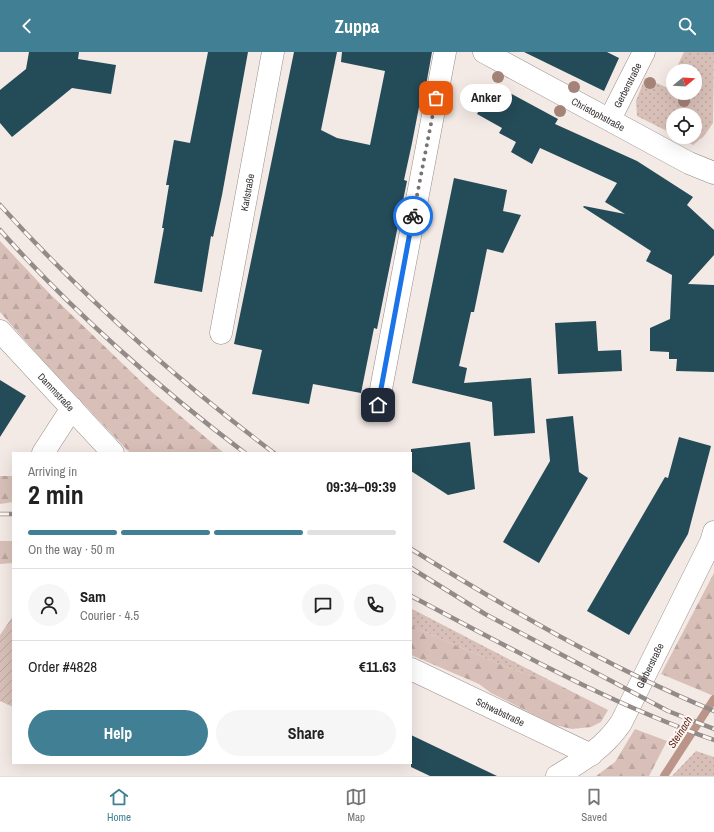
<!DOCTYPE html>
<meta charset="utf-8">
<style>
:root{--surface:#fff;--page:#f6f6f6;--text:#222;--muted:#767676;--line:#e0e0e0;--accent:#418094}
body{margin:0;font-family:"Archivo Narrow",sans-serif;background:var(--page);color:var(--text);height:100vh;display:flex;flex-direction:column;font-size:15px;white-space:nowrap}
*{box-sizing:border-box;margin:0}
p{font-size:13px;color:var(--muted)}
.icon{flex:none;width:22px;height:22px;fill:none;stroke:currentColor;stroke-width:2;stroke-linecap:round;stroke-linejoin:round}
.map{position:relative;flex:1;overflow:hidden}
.drawer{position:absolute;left:12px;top:400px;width:400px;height:312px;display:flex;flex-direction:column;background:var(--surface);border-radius:0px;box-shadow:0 4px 16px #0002}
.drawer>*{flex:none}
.needle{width:26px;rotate:72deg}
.fabs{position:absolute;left:666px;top:12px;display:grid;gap:8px}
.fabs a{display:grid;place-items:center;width:36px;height:36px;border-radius:50%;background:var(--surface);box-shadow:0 4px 16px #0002;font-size:20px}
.pin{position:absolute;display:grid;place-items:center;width:34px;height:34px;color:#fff;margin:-17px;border-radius:8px;box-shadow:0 2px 6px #0006}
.courier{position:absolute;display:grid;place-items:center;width:40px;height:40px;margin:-20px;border:3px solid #1a73e8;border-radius:50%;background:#fff;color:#222;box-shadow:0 1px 5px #0007}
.bubble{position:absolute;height:28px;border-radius:14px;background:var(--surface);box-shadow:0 4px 16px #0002;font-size:13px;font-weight:700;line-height:28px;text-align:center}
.summary em{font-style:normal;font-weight:700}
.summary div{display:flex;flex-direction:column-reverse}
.summary{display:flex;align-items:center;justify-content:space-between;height:68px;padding:0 16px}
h1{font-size:26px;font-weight:700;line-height:30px}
.bar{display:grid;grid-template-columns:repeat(4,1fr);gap:6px 4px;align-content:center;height:48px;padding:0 16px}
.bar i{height:5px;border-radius:3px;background:var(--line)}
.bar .active{background:var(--accent)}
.bar p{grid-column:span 4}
.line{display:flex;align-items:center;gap:10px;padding:0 16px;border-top:1px solid var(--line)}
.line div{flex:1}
.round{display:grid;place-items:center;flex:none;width:42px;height:42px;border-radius:21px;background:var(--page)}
.action{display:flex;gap:8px;margin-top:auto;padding:8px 16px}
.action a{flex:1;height:46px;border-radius:24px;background:var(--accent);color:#fff;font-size:16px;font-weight:700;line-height:46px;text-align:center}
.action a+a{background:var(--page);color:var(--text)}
header{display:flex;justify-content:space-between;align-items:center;height:52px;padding:0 16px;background:var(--accent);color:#fff;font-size:18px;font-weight:700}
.dock{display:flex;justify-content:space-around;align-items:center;height:56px;border-top:1px solid var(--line);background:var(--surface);font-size:11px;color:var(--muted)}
.dock a{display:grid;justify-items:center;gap:2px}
.dock .active{color:var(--accent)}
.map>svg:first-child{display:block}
.grass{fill:url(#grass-dots)}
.forest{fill:url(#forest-firs)}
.garden{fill:url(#garden-furrows)}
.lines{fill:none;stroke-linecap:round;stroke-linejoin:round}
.stream{stroke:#bb9589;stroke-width:8}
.building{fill:#244b58}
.minor-casing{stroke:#958c89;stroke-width:23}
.minor{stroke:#fff;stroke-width:22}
.rail-casing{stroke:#928b88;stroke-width:4.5}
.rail{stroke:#fff7f4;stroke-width:3;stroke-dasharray:9;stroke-linecap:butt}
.tree{fill:#a48378}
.done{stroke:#797371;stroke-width:4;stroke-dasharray:0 7.2}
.route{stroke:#1a73e8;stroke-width:5}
.labels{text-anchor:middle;stroke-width:4;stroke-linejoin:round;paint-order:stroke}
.street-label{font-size:10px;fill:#373332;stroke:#fff7f4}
.water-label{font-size:11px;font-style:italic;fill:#612d1d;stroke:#fff7f4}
</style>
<header><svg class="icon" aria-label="back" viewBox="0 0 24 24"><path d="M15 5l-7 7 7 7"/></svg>Zuppa<svg class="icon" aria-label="search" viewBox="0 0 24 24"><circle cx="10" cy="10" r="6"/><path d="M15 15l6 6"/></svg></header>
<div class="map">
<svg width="714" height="724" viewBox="0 0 714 724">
<defs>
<pattern id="grass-dots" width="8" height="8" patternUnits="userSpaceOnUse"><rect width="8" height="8" fill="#d8c0b8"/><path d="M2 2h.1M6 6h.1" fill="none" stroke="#baa59f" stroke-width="1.8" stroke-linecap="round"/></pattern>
<pattern id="forest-firs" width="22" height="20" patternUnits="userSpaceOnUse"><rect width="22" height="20" fill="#d8c0b8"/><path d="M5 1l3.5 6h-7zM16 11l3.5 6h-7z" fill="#baa59f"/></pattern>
<pattern id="garden-furrows" width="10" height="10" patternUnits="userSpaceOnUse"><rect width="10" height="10" fill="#d8c0b8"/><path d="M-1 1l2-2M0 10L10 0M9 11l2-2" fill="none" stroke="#baa59f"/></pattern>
</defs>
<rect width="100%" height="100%" fill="#f3e9e5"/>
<path class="grass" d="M 684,0 L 714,0 L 713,71 L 704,84 L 693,93 L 678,85 L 695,85 L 695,63 L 673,63 L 673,82 L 637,64 L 636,49 L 645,26 L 668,36 L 673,25 L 673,41 L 695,41 L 695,19 L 675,19 Z
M 411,557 L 416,559 L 555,631 L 511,617 L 411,574 Z
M 696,699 L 714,705 L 714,724 L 672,724 Z"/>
<path class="forest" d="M 0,189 L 48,240 L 152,340 L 224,401 L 131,401 L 128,399 L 43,309 L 0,260 Z
M 0,424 L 13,424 L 13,450 L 0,452 Z
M 0,489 L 13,489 L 13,511 L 0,512 Z
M 714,521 L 714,644 L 661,622 Z
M 411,574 L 511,617 L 555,631 L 608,658 L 601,670 L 591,675 L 572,677 L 555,673 L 491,641 L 479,632 L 411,603 Z
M 635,677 L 667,689 L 649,724 L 596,724 L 615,710 Z"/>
<path class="garden" d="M 13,564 L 13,655 L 0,649 L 0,583 Z"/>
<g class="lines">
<path class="stream" d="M 664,724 L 714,647"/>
</g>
<path class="building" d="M 29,0 L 79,0 L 78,7 L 116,13 L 111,42 L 72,36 L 12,85 L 0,71 L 0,38 L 26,17 Z
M 208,0 L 248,0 L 222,143 L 213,185 L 211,184 L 202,240 L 154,231 L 164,176 L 162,176 L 169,133 L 166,133 L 174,88 L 190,91 Z
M 294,0 L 337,0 L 321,78 L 337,86 L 370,93 L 385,19 L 341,10 L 342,0 L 432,0 L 422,56 L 419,55 L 412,91 L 404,128 L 407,129 L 377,277 L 374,276 L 361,341 L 313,332 L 309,352 L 252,342 L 262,298 L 234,292 Z
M 524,0 L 607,0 L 619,6 L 604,39 Z
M 493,32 L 558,67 L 555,72 L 637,109 L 693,145 L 687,153 L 714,178 L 714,203 L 688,232 L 714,233 L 714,320 L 676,319 L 677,307 L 669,307 L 669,300 L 650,299 L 650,276 L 670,267 L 672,223 L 646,209 L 651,199 L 583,155 L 584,154 L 625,162 L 605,150 L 617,131 L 540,96 L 532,112 L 511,100 L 516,90 L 499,81 L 502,76 L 477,62 Z
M 454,126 L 507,138 L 503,159 L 521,163 L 503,201 L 487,197 L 474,260 L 471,260 L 459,314 L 467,316 L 464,331 L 531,326 L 535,381 L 494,384 L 492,350 L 412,331 Z
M 596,269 L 598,299 L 621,298 L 622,319 L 558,322 L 555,271 Z
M 0,328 L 26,344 L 0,385 Z
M 573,364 L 579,420 L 588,426 L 539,511 L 503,490 L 550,409 L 546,367 Z
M 679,385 L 711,394 L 688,482 L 629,583 L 587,559 L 665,425 L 668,426 Z
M 470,390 L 475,437 L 448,443 L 411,419 L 411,397 Z
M 411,683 L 497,724 L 430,724 L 411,715 Z"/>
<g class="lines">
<g class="minor-casing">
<g id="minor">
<path id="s1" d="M 484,0 L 689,111 L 714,121"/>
<path id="s2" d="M 610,67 L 644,0"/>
<path id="s3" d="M 0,279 L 113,401"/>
<path id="s4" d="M 221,281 L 273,0"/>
<path d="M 378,353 L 445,0"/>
<path d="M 43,401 L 72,356"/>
<path id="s5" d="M 411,617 L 591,703"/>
<path id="s6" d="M 557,724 C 582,709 604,696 621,671 L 711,490 L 714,480"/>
</g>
</g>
<use href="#minor" class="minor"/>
<g class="rail-casing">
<path id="rail" d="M 0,153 C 82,244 176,327 274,401
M 0,178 C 71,258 160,337 245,401
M 0,462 L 13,462
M 411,497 C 508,557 608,615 714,659
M 411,516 L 485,562 L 668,659 L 714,677
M 411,544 C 510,596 608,651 714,688"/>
</g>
<use href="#rail" class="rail"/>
</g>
<g class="tree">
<circle cx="498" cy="25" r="6"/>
<circle cx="650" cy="31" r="6"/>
<circle cx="574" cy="35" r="6"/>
<circle cx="684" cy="49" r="6"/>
<circle cx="560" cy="59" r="6"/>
</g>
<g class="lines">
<path class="done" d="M 413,164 L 436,46"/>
<path class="route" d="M 378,353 L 413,164"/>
</g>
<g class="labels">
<g class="street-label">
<text dy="4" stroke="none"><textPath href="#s2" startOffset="38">Gerberstraße</textPath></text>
<text dy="4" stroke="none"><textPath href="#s1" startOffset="130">Christophstraße</textPath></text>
<text dy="4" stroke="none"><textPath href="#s4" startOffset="143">Karlstraße</textPath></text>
<text dy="4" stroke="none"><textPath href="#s3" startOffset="83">Dammstraße</textPath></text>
<text dy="4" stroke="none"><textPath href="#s6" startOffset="148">Gerberstraße</textPath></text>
<text dy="4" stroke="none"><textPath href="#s5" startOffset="99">Schwabstraße</textPath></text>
</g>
<g class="water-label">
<text transform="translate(680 680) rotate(-57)" y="4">Steinach</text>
</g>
</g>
</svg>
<div class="fabs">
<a><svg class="needle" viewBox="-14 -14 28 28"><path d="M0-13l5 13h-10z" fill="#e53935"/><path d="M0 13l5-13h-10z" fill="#767676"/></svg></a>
<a><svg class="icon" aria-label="locate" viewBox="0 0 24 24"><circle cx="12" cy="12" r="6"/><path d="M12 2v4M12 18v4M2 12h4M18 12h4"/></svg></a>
</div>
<div class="pin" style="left:436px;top:46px;background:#ea580c"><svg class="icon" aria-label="bag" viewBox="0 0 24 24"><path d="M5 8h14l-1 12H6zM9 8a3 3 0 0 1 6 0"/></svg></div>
<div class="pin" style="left:378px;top:353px;background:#1f2937"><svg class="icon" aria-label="home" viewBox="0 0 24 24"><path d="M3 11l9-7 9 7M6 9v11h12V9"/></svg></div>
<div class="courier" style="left:413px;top:164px"><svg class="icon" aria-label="bike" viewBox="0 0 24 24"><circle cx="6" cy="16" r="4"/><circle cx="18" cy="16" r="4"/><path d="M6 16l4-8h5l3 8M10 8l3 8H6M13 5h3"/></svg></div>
<div class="bubble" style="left:460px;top:32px;width:52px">Anker</div>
<section class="drawer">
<div class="summary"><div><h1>2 min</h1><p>Arriving in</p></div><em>09:34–09:39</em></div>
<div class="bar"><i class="active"></i><i class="active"></i><i class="active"></i><i></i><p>On the way · 50 m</p></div>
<div class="line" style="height:72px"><a class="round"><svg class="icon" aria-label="person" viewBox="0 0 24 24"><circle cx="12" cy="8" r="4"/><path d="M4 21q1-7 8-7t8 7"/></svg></a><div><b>Sam</b><p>Courier · 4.5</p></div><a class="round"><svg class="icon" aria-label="chat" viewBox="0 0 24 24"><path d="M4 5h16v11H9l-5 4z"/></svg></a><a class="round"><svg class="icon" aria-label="phone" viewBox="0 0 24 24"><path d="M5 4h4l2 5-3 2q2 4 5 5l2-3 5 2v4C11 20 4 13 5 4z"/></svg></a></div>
<div class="line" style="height:52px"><div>Order #4828</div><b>€11.63</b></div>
<div class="action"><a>Help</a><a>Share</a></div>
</section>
</div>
<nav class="dock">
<a class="active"><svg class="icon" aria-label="home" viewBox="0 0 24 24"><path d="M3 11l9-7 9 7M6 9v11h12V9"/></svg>Home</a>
<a><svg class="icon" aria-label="map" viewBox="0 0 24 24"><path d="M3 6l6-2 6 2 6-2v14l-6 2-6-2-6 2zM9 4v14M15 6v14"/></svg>Map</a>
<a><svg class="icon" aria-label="saved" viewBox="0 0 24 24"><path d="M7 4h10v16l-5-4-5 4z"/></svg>Saved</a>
</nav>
